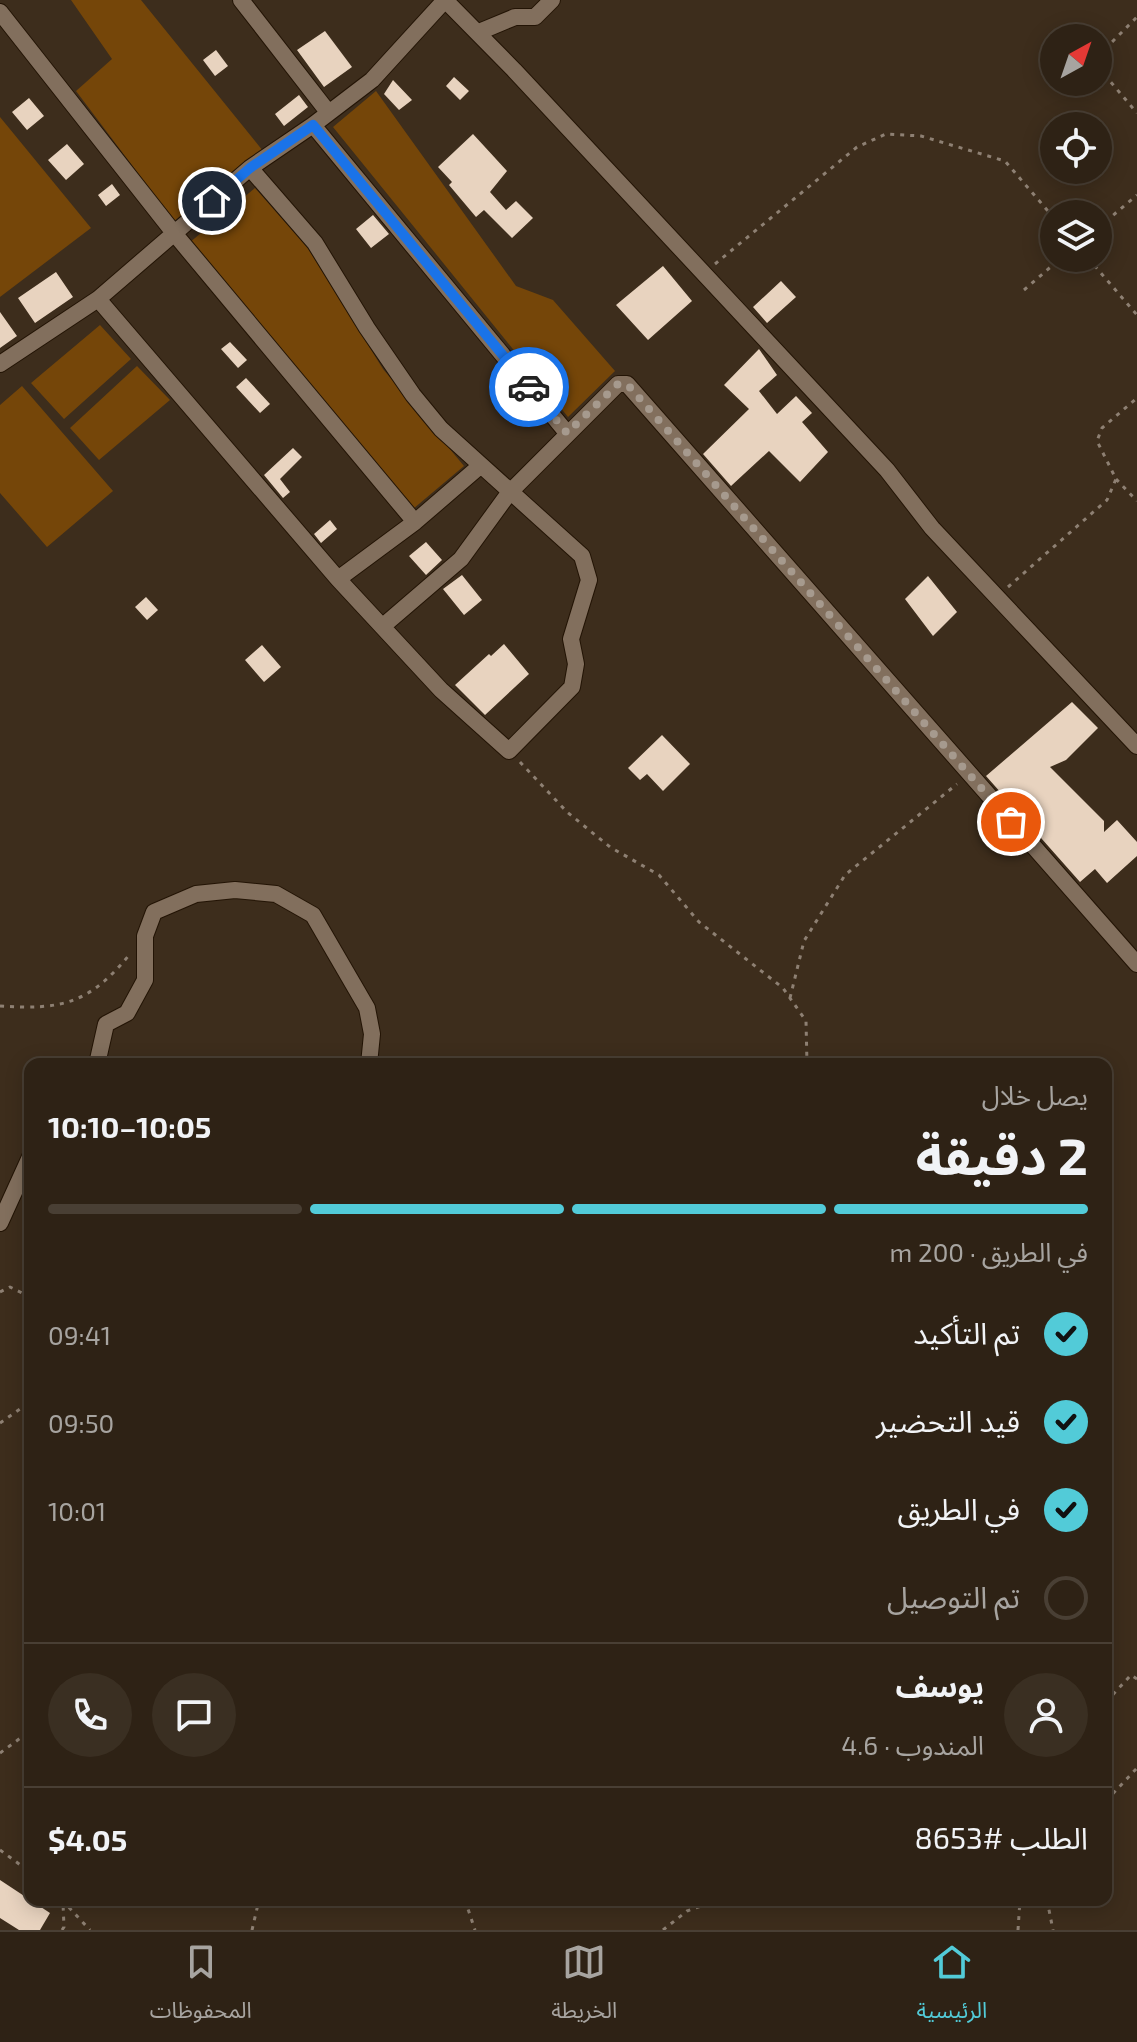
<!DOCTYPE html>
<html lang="ar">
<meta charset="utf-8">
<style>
:root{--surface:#2e2215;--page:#3a2f22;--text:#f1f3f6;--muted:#a7a4a0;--line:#493f34;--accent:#52cbd8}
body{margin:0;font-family:"Exo 2","Noto Sans Arabic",sans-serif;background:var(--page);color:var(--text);direction:rtl;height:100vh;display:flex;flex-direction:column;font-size:30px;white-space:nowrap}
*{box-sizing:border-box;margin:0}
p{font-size:26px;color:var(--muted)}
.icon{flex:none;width:44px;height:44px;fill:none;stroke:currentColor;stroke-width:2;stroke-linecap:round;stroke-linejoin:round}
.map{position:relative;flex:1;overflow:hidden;direction:ltr}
.details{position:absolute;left:24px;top:1058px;width:1088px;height:848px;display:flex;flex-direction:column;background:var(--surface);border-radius:16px;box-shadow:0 4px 20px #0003,0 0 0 2px var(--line);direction:rtl}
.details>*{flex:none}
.needle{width:52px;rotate:40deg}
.buttons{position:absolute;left:1040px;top:24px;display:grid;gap:16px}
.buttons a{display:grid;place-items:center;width:72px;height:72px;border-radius:50%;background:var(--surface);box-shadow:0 4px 20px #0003,0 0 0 2px var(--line);font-size:40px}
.pin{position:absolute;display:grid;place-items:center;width:68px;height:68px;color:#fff;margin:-34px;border:4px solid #fff;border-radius:50%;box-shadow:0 2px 8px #0007}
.courier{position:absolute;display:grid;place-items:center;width:80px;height:80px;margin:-40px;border:6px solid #1a73e8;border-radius:50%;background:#fff;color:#222;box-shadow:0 2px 10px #0007}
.head em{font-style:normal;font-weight:700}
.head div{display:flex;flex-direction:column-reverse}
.head{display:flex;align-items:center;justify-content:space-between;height:136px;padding:0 24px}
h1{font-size:52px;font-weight:700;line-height:60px}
.bar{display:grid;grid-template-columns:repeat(4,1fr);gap:12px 8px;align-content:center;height:96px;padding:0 24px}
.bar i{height:10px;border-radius:6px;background:var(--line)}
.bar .current{background:var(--accent)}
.bar p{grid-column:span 4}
.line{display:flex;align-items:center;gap:20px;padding:0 24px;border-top:2px solid var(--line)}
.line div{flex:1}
.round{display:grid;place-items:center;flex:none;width:84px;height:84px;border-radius:42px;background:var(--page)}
ol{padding:0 24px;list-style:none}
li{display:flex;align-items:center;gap:24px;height:88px}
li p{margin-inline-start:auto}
li .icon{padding:8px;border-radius:50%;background:var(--accent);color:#111;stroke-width:4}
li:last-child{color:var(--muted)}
li i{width:44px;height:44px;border:4px solid var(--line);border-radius:50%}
.tabs{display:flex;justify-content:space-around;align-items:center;height:112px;border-top:2px solid var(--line);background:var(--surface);font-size:22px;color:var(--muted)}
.tabs a{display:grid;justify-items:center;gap:4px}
.tabs .current{color:var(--accent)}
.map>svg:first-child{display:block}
.green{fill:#754609}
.building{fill:#e8d3bf}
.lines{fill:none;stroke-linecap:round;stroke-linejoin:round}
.minor-casing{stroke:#231405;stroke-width:18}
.path{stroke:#8e8073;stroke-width:3;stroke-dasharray:4 6;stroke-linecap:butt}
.minor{stroke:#826f5d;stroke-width:16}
.done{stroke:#a69a8e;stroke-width:8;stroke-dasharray:0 14.4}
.route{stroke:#1a73e8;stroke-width:10}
</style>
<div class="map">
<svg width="1137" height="1930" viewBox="0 0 1137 1930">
<rect width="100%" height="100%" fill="#3d2d1c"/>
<path class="green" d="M 71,0 L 141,0 L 263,151 L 174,221 L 76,91 L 112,59 Z
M 376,91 L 516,286 L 553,300 L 615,371 L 568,417 L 333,127 Z
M 0,117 L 91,228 L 0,297 Z
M 255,188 L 307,247 L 383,369 L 464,466 L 413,509 L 189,243 Z
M 100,325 L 131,359 L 64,419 L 31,383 Z
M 137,366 L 170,400 L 99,460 L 70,428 Z
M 22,386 L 113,491 L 47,547 L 0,493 L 0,405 Z"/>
<path class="building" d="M 325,31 L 352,67 L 324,87 L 297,50 Z
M 216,50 L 228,66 L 215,76 L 203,60 Z
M 454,77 L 469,91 L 460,100 L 446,86 Z
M 393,80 L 412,100 L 399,110 L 384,94 Z
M 299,95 L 308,107 L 284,126 L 275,114 Z
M 29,98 L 44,116 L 27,130 L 12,112 Z
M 473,134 L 507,171 L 490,192 L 506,210 L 516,201 L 533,218 L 512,238 L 484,210 L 476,217 L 449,185 L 452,182 L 438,167 Z
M 67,144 L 84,164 L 66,180 L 48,160 Z
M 112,184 L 120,195 L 106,206 L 98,195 Z
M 373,215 L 389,234 L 371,248 L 356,229 Z
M 663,266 L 692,301 L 648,340 L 616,305 Z
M 56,272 L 73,297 L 35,323 L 18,298 Z
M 781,281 L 796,297 L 767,323 L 753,307 Z
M 0,312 L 17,336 L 0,348 Z
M 230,342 L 247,360 L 238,368 L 221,349 Z
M 759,349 L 777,375 L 759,391 L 777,414 L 796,396 L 812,413 L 802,422 L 828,452 L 800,482 L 769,451 L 731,486 L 703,454 L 749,409 L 724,385 Z
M 246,378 L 270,404 L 260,413 L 236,387 Z
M 293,448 L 302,457 L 280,479 L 290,492 L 283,498 L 264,475 Z
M 330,520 L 337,529 L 321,543 L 314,534 Z
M 426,542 L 442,560 L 426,575 L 409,556 Z
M 462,575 L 482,600 L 464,615 L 443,589 Z
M 928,576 L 957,612 L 933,636 L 905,599 Z
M 146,597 L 158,610 L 147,620 L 135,607 Z
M 504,644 L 529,674 L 485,715 L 455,685 L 489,654 L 491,656 Z
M 262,645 L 281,667 L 264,682 L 245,660 Z
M 1072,702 L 1098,728 L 1066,760 L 1050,767 L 1104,821 L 1104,832 L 1117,820 L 1137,842 L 1137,856 L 1107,883 L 1095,869 L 1080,882 L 986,776 Z
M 662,735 L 690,764 L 663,791 L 647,774 L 640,780 L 628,768 Z
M 0,1880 L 50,1913 L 40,1930 L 19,1930 L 0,1918 Z"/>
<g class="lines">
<g class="minor-casing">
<path id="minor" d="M 241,0 L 328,112
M 445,0 L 514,70 L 887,470 L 932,528 L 1137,746
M 0,12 L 174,233 L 415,522
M 479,32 L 515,17 L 535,17 L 552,0
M 313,125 L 567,433
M 98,299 L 338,579 L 441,690 L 509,751 L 572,687 L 576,664 L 571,639 L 589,580 L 582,556 L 441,429 L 413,395 L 367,328 L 315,243 L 250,168
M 0,364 L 98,299 L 250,168 L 313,125 L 372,80 L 445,0
M 338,579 L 415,522 L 480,466
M 383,626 L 461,559 L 509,493 L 618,384 L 627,384 L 1137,964
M 97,1064 L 106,1024 L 127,1013 L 145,980 L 145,936 L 154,912 L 196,894 L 235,890 L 276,894 L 313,915 L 367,1008 L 372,1034 L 369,1064
M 0,1223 L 30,1157"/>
</g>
<path class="path" d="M 1098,56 L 1137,17
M 1098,67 L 1137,113
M 1098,228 L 1137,195
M 1088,258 L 1137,315
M 715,264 L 857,147 L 886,134 L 921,136 L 1005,161 L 1054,218
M 1024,290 L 1061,258
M 1116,479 L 1137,501
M 1008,587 L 1107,500 L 1116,479 L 1097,441 L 1102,428 L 1137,398
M 520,762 L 567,812 L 610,847 L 659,875 L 699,922 L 783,988 L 806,1021 L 807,1064
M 790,998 L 804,941 L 845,875 L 957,784
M 0,1006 C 62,1010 89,1004 130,954
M 0,1292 L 10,1287 L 30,1297
M 0,1423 L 30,1402
M 1106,1702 L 1131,1675 L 1137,1679
M 0,1753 L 30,1731
M 1106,1801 L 1137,1768
M 0,1850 L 30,1872
M 62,1900 L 90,1930
M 465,1900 L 475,1930
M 1047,1900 L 1053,1930
M 62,1930 L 64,1927 L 63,1903
M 252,1930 L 259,1900
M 663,1930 L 687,1911 L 719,1900
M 1018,1930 L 1020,1900"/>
<use href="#minor" class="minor"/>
</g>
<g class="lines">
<path class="done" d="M 529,387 L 567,433 L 618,384 L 627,384 L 1011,822"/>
<path class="route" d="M 212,201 L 250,168 L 313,125 L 529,387"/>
</g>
</svg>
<div class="buttons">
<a><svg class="needle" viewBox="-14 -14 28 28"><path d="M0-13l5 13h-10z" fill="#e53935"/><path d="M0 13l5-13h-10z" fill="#a7a4a0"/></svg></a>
<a><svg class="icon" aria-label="locate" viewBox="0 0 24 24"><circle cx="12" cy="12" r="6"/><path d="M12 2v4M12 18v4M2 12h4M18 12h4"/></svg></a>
<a><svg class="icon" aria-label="layers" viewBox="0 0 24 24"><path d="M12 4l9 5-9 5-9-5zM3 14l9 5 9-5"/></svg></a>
</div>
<div class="pin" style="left:1011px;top:822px;background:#ea580c"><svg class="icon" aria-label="bag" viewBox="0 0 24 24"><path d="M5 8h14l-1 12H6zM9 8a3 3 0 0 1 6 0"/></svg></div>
<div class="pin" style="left:212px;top:201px;background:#1f2937"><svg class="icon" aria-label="home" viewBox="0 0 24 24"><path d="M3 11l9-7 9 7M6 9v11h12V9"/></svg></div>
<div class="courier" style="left:529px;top:387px"><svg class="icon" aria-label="car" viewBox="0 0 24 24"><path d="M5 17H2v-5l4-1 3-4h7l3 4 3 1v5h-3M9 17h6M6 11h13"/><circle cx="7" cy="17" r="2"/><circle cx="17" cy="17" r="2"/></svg></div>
<section class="details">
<div class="head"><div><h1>2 دقيقة</h1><p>يصل خلال</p></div><em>10:05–10:10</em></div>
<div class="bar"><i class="current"></i><i class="current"></i><i class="current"></i><i></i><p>في الطريق · 200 m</p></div>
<ol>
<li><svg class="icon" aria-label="check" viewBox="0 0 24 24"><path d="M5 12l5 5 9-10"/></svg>تم التأكيد<p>09:41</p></li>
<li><svg class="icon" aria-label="check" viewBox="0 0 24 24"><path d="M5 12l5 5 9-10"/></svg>قيد التحضير<p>09:50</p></li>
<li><svg class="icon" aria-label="check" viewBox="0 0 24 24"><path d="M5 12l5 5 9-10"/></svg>في الطريق<p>10:01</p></li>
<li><i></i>تم التوصيل</li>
</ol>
<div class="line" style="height:144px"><a class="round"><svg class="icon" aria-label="person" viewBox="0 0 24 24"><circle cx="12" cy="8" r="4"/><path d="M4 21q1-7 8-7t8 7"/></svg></a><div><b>يوسف</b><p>المندوب · 4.6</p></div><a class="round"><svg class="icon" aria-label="chat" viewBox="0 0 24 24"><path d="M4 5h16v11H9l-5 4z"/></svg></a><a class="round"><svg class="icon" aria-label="phone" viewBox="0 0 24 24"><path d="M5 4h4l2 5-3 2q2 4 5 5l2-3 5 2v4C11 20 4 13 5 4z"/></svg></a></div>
<div class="line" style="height:104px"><div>الطلب #8653</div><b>$4.05</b></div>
</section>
</div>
<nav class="tabs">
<a class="current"><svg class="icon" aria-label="home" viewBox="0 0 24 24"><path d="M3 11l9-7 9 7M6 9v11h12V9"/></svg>الرئيسية</a>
<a><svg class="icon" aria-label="map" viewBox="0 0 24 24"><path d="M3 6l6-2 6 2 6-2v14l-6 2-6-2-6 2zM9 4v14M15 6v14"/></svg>الخريطة</a>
<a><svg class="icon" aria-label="saved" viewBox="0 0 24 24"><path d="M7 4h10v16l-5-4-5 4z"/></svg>المحفوظات</a>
</nav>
